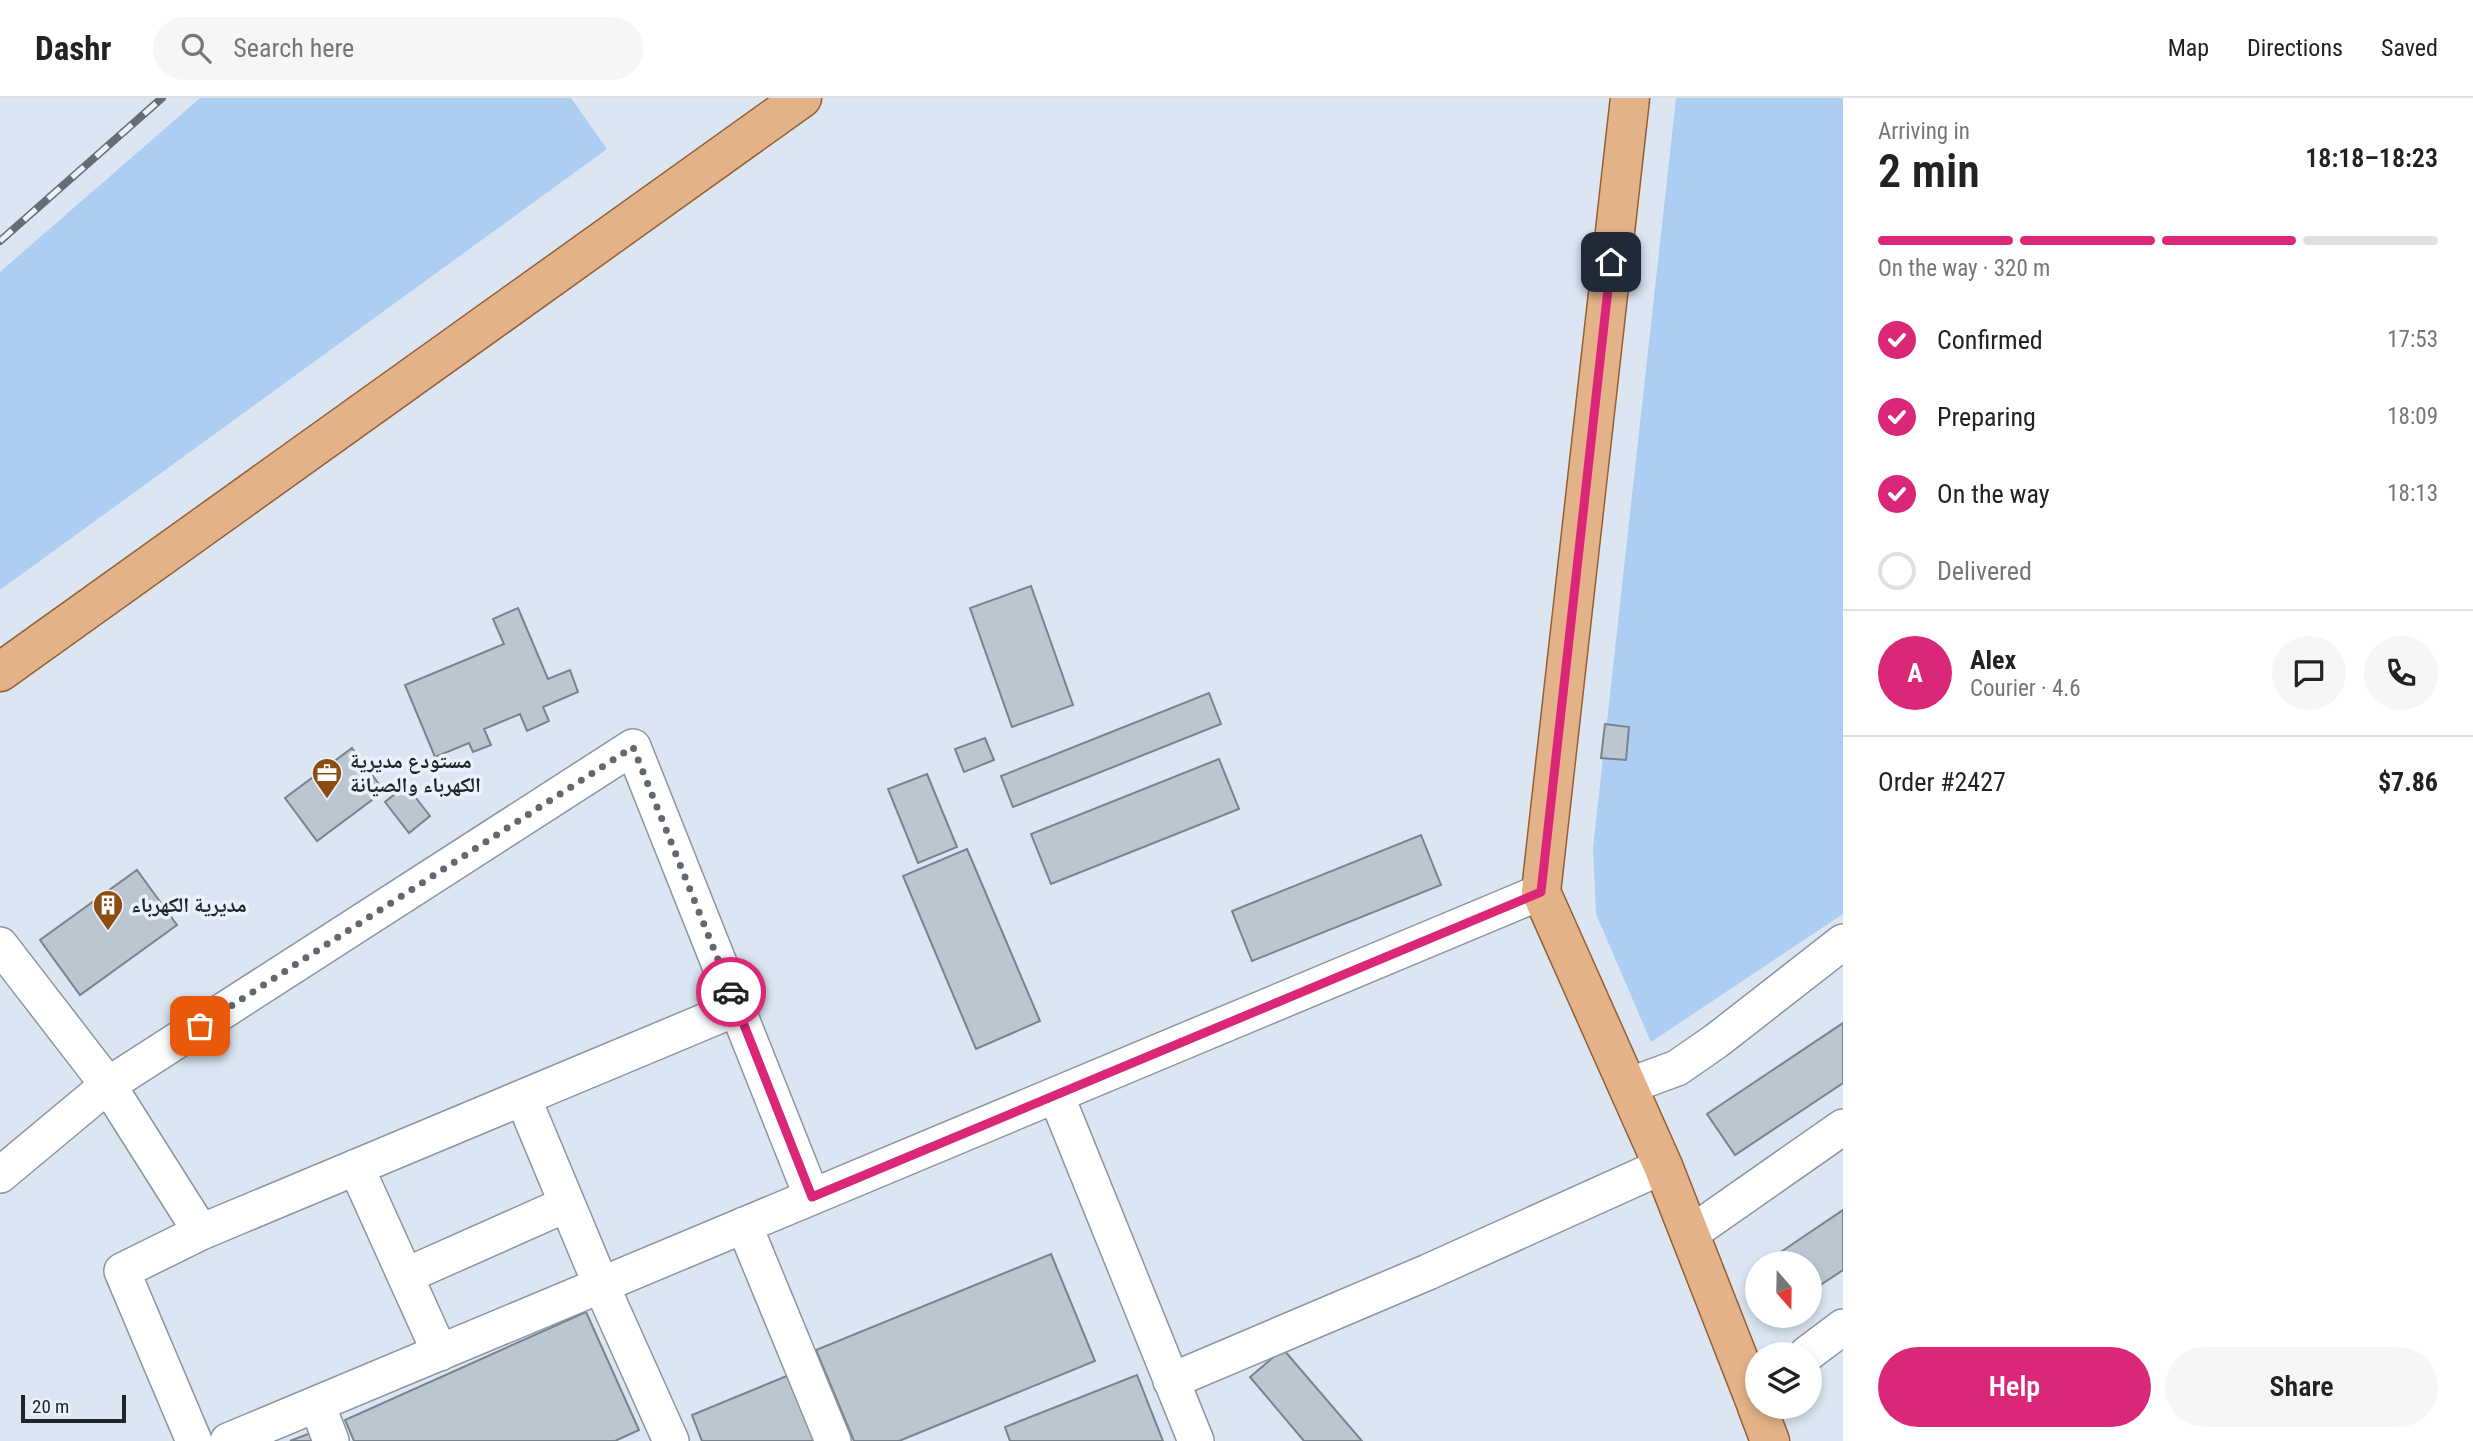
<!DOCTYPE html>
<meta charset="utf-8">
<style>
:root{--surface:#fff;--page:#f6f6f6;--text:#222;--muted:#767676;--line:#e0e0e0;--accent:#db2777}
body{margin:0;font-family:"Roboto Condensed","Noto Naskh Arabic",sans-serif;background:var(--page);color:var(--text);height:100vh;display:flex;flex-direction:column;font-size:26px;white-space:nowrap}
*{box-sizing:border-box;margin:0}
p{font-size:23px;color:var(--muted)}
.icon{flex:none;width:38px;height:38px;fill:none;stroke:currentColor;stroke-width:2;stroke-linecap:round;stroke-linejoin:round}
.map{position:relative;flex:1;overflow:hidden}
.details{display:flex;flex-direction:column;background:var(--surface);width:630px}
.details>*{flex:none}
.needle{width:46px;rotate:160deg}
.buttons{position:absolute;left:1745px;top:1153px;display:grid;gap:14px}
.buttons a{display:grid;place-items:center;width:77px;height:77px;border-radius:50%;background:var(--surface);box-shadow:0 4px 10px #0003;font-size:35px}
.scale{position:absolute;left:21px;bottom:18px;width:105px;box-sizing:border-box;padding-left:7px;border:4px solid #202429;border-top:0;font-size:19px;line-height:24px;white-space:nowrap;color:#202429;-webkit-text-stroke:5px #eaf3fd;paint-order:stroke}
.pin{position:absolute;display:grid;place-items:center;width:60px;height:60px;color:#fff;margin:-30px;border-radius:14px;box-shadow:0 4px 10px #0006}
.courier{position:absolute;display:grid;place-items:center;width:70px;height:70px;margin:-35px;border:5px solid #db2777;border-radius:50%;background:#fff;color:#222;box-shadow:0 2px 9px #0007}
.summary em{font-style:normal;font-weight:600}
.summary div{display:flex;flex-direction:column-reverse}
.summary{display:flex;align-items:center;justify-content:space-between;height:119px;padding:0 35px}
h1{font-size:46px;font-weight:600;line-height:52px}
.bar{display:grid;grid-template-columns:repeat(4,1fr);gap:10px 7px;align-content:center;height:84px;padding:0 35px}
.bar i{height:9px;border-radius:5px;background:var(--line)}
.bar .on{background:var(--accent)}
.bar p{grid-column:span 4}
.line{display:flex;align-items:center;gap:18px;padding:0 35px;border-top:2px solid var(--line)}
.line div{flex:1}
.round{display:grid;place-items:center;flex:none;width:74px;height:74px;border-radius:37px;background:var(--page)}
ol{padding:0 35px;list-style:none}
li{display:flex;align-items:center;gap:21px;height:77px}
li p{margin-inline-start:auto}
li .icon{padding:7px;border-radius:50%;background:var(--accent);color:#fff;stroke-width:4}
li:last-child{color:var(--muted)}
li i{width:38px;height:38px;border:4px solid var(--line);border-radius:50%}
.action{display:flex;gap:14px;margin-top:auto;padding:14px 35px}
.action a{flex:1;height:80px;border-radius:42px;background:var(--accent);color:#fff;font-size:28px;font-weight:600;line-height:80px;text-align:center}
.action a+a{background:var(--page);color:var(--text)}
header{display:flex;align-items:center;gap:42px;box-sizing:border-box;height:98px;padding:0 35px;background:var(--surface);border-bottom:2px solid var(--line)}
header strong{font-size:33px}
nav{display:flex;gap:38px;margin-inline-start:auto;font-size:24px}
.search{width:490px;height:63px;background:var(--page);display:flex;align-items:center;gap:18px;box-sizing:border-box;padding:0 24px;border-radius:38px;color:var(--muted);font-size:26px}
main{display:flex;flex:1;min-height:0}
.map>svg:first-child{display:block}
.green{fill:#accef3}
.building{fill:#bbc6d1;stroke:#79838e;stroke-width:2}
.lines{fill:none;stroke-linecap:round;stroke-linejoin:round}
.minor-casing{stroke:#8b95a0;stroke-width:38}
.major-casing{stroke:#945f33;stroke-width:41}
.minor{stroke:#fff;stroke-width:35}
.major{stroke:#e4b288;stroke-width:38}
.rail-casing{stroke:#656c73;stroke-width:8}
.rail{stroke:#eaf3fd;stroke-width:5;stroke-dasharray:16;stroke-linecap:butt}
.done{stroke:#61686f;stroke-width:7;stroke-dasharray:0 12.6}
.route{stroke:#db2777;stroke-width:9}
.labels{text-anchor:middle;stroke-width:7;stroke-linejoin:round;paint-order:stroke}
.poi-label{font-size:21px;font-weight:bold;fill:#202429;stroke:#eaf3fd;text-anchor:start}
</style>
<header>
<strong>Dashr</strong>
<div class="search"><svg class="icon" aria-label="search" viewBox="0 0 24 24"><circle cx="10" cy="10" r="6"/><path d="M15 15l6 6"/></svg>Search here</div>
<nav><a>Map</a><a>Directions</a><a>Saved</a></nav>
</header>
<main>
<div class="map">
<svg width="1843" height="1343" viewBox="0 0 1843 1343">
<rect width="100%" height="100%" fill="#dbe6f2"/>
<path class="green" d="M 200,0 L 571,0 L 607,51 L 0,492 L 0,174 Z
M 1676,0 L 1843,0 L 1843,816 L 1651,944 L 1596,816 L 1593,750 Z"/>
<path class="building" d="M 1031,488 L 1073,607 L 1012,629 L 970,510 Z
M 518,510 L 548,581 L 570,572 L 578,594 L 543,609 L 549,623 L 527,633 L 520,616 L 484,631 L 491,647 L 473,654 L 469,645 L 435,659 L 405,587 L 504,546 L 493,521 Z
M 1209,595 L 1221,626 L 1013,709 L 1001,678 Z
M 1605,626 L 1629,629 L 1626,662 L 1601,660 Z
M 985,640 L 994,662 L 964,674 L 955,651 Z
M 352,650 L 384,693 L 317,743 L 285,700 Z
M 1219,661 L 1239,711 L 1051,786 L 1031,736 Z
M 927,676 L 957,749 L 918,765 L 888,691 Z
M 406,687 L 430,718 L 409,735 L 385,704 Z
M 1421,737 L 1441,787 L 1252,863 L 1232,813 Z
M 967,751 L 1040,923 L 976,951 L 903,778 Z
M 137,772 L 177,827 L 80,897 L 40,842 Z
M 1843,925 L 1843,985 L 1735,1057 L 1707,1016 Z
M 1843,1112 L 1843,1172 L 1810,1194 L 1810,1166 L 1763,1166 Z
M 1051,1156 L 1095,1263 L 899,1343 L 854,1343 L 816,1252 Z
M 586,1214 L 639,1332 L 615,1343 L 354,1343 L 345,1322 Z
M 1283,1251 L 1362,1343 L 1304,1343 L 1250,1279 Z
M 794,1275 L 822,1343 L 702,1343 L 692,1317 Z
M 1137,1277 L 1163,1343 L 1010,1343 L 1005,1329 Z
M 318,1332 L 323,1343 L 290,1343 Z"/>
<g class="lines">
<g class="minor-casing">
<path id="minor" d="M 0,847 L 108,987 L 201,1134
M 1628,988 L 1677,970 L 1716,943 L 1843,844
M 1056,997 L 1196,1343
M 523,1000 L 601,1187 L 671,1343
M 356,1069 L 440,1255
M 0,1077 L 108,987 L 633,649 L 812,1099
M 744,1127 L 833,1343
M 1690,1136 L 1843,1029
M 405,1178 L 567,1106
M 1807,1256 L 1843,1229
M 1171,1283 L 1428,1174 L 1663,1068
M 317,1306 L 331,1343
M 194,1343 L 122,1173 L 201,1134 L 737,910
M 228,1343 L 1541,794"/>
</g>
<g class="major-casing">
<path id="major" d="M 1630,0 L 1541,794 L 1663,1068 L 1757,1308
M 0,574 L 802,0
M 1757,1309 L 1770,1343"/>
</g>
<use href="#minor" class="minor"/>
<use href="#major" class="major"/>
<g class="rail-casing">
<path id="rail" d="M 0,143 L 162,0"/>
</g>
<use href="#rail" class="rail"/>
</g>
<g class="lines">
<path class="done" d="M 200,928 L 633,649 L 731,894"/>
<path class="route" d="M 731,894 L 812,1099 L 1541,794 L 1611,164"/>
</g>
<defs>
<g id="office-pin" transform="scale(1.575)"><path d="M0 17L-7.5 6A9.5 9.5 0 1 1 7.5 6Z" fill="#8b4d11" stroke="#eaf3fd"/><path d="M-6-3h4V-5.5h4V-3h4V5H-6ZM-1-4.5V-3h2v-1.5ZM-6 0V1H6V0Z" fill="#fff"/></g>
<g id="building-pin" transform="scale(1.575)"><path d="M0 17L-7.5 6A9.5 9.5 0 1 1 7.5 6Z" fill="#8b4d11" stroke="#eaf3fd"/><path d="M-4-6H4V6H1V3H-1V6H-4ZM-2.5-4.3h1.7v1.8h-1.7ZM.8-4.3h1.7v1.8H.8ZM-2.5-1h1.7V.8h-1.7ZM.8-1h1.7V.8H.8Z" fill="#fff"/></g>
</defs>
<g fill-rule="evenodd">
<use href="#office-pin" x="327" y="675"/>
<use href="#building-pin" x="108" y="807"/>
</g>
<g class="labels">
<g class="poi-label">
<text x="350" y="670">مستودع مديرية<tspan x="350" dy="24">الكهرباء والصيانة</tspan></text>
<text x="131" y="814">مديرية الكهرباء</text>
</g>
</g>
</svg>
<div class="buttons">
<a><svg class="needle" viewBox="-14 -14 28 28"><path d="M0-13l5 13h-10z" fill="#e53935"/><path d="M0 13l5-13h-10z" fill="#767676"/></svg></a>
<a><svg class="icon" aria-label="layers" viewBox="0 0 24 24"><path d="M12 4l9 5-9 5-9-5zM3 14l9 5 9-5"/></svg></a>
</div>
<div class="scale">20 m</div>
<div class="pin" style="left:200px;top:928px;background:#ea580c"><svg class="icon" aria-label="bag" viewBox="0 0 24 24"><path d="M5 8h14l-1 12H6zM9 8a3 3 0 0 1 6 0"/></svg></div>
<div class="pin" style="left:1611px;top:164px;background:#1f2937"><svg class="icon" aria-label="home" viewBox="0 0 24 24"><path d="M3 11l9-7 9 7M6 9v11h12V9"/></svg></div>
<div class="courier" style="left:731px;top:894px"><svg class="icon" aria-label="car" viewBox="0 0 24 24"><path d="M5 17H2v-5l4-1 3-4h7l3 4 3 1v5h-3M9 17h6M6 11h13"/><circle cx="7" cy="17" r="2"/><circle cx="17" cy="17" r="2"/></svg></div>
</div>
<section class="details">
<div class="summary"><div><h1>2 min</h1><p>Arriving in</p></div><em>18:18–18:23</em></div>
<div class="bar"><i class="on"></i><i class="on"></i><i class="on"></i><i></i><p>On the way · 320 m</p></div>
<ol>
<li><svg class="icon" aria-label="check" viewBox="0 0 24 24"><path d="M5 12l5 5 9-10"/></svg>Confirmed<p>17:53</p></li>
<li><svg class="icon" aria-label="check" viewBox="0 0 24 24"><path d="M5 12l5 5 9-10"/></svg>Preparing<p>18:09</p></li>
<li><svg class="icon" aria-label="check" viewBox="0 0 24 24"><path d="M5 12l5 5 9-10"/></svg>On the way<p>18:13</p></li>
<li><i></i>Delivered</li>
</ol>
<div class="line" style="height:126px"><b class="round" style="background:var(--accent);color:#fff">A</b><div><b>Alex</b><p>Courier · 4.6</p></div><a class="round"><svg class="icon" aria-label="chat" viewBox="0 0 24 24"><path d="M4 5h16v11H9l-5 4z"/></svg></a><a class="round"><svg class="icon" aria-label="phone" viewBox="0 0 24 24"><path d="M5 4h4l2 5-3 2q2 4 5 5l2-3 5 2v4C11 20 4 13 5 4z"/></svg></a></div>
<div class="line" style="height:91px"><div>Order #2427</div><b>$7.86</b></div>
<div class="action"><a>Help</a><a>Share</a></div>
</section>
</main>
